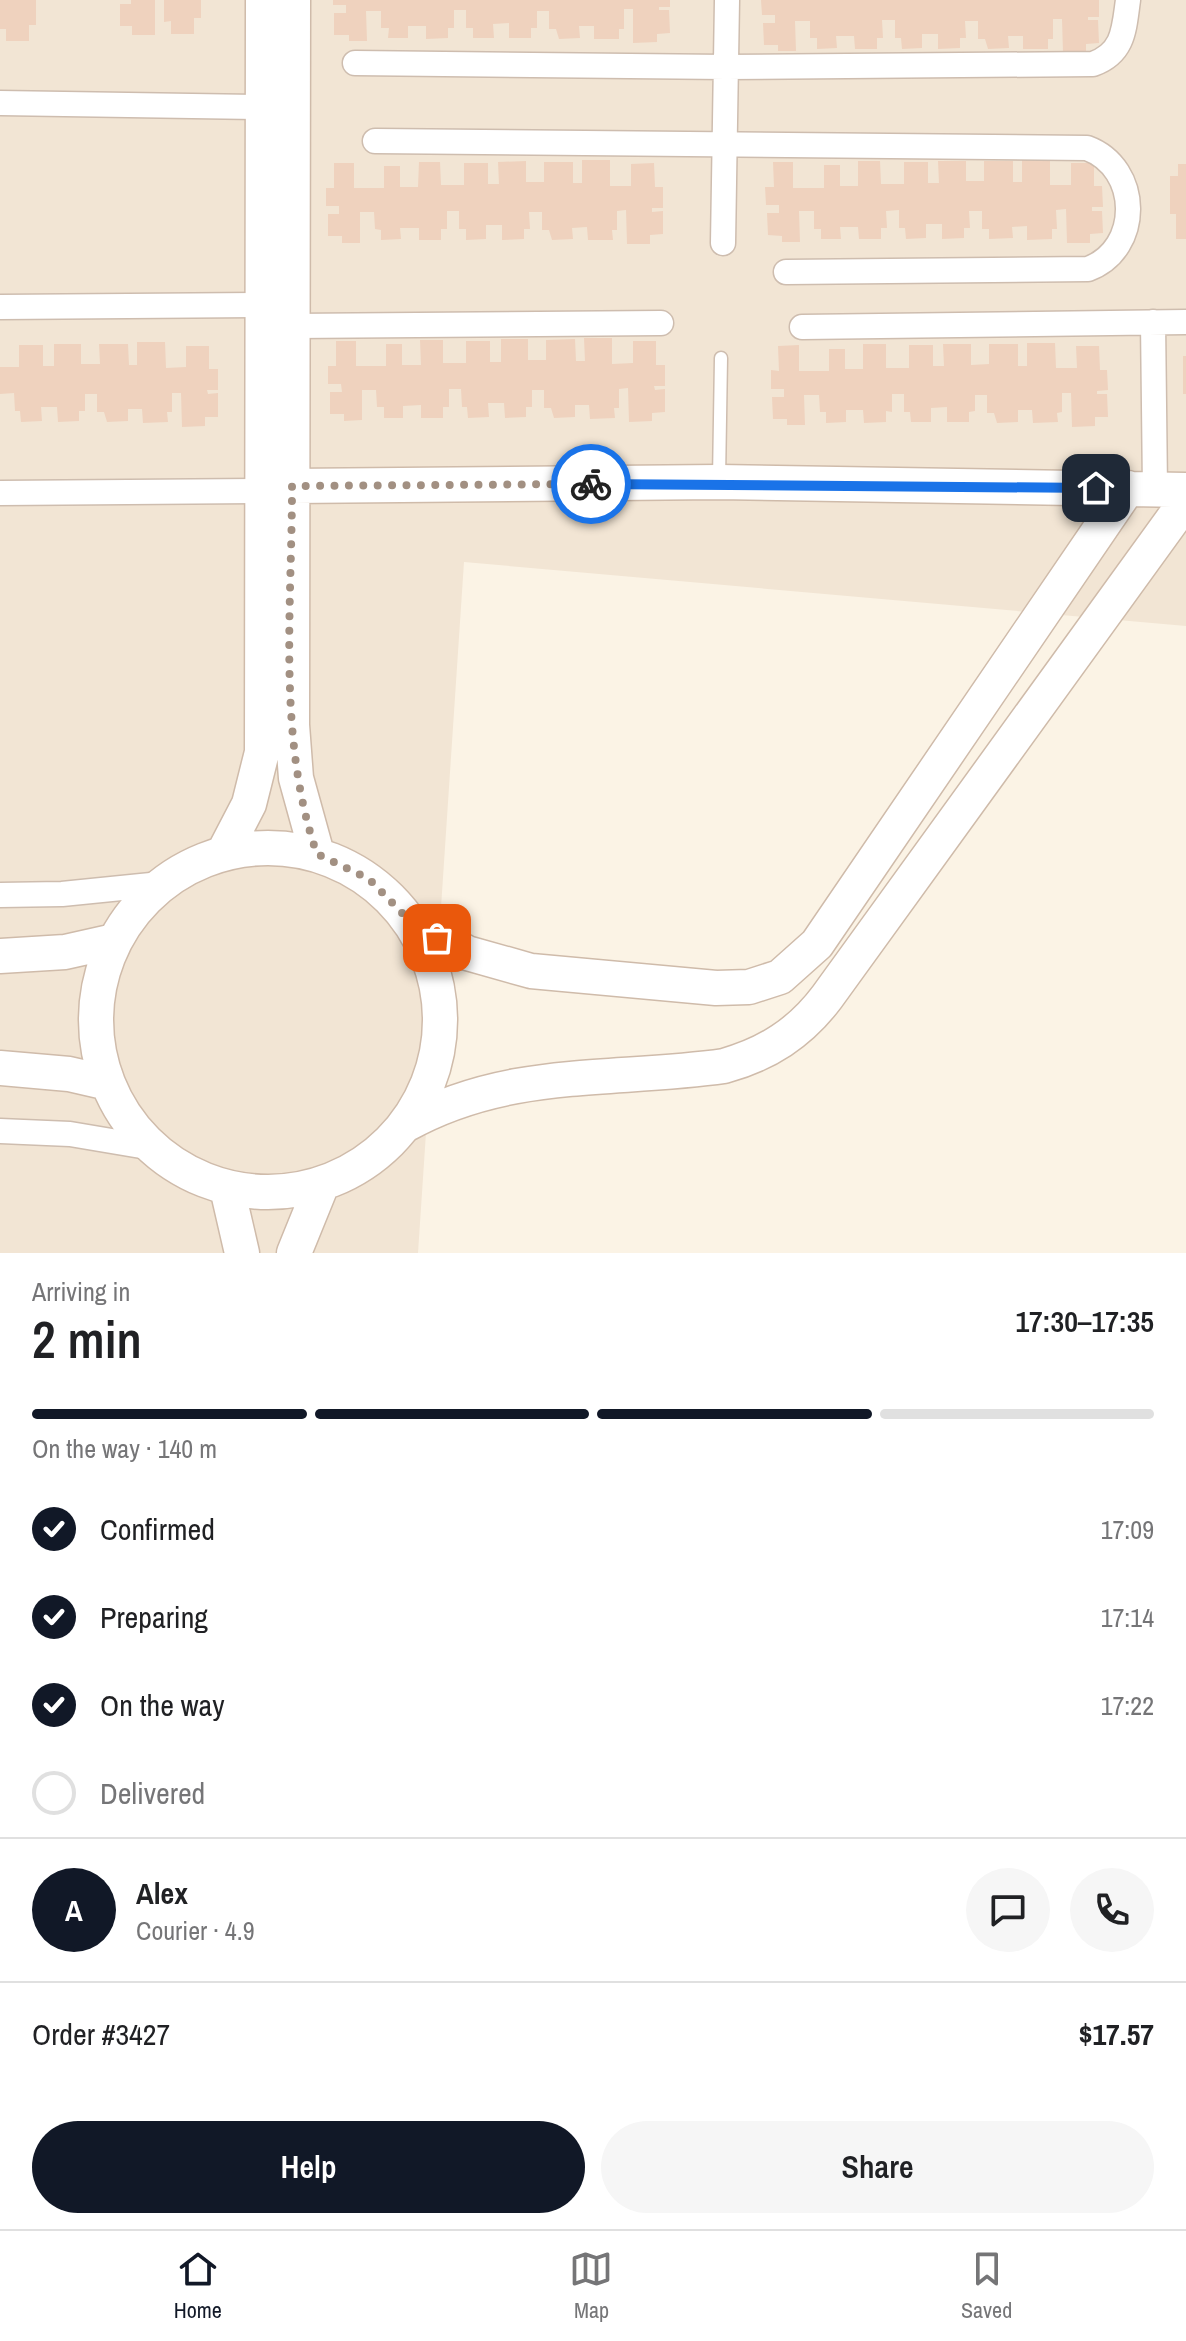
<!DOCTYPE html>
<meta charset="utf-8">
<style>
:root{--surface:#fff;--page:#f6f6f6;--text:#202124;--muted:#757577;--line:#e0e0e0;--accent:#111827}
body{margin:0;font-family:"Archivo Narrow",sans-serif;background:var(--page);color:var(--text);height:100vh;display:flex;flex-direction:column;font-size:30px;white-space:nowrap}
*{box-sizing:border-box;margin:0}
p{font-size:26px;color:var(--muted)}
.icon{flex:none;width:44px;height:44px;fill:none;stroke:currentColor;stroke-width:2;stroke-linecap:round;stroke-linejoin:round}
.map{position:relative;height:1253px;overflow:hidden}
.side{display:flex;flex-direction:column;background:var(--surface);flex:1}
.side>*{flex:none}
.pin{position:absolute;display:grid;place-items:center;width:68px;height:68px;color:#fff;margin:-34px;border-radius:16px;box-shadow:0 4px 12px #0006}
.courier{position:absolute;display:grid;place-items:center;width:80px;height:80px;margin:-40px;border:6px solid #1a73e8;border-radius:50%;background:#fff;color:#222;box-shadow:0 2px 10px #0007}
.summary em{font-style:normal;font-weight:600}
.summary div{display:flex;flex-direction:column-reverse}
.summary{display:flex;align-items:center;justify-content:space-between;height:136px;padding:0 32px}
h1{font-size:52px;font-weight:600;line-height:60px}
.bar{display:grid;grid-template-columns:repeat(4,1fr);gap:12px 8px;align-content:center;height:96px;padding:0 32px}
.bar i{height:10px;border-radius:6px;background:var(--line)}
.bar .on{background:var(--accent)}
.bar p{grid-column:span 4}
.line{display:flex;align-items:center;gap:20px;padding:0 32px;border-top:2px solid var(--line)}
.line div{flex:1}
.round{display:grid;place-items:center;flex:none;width:84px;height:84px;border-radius:42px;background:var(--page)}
ol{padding:0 32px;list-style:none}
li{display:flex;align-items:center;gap:24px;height:88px}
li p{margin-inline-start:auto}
li .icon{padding:8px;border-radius:50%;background:var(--accent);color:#fff;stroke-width:4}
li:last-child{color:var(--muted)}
li i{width:44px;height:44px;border:4px solid var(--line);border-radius:50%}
.cta{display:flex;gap:16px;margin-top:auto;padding:16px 32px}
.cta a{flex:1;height:92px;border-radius:48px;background:var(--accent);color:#fff;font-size:32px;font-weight:600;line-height:92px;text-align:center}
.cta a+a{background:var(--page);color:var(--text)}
.menu{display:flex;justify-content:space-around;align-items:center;height:112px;border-top:2px solid var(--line);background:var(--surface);font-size:22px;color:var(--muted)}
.menu a{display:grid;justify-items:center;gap:4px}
.menu .on{color:var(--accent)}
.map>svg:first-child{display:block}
.residential{fill:#f2e5d4}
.building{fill:#efd2be}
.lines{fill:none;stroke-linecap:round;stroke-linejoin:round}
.lane-casing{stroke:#cebdaf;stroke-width:15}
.street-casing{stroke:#cebdaf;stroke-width:27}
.secondary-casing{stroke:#cfbbaa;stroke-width:37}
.lane{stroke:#fff;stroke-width:12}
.street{stroke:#fff;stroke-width:24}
.secondary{stroke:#fff;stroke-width:34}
.done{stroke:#a29082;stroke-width:8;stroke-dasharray:0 14.4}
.route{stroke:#1a73e8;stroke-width:10}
</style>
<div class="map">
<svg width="1186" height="1253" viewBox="0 0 1186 1253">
<rect width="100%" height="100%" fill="#fbf3e5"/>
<path class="residential" d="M 0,0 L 1186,0 L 1186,626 L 464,562 L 418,1253 L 0,1253 Z"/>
<path class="building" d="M 0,0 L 36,0 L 36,25 L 29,25 L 29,41 L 6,41 L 6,29 L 0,29 Z
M 131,0 L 155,0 L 155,35 L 132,35 L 132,26 L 120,26 L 120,4 L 131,4 Z
M 164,0 L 201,0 L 201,18 L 194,18 L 194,34 L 171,34 L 171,21 L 164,22 Z
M 333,0 L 670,0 L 670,7 L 659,7 L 659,10 L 669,10 L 670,33 L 657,34 L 657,42 L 633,43 L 633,9 L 624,9 L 624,29 L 619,29 L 619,39 L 594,39 L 594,26 L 579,26 L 580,38 L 559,39 L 556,29 L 549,29 L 549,11 L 537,11 L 537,28 L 531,28 L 531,38 L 509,38 L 509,23 L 493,24 L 494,38 L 473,38 L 473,28 L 466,28 L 466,10 L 454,10 L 454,28 L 448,28 L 448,38 L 426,39 L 426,26 L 408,26 L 408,38 L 388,38 L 389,28 L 381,28 L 381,11 L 366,11 L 367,41 L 349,41 L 349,35 L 334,35 L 334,13 L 346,13 L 346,5 L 333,5 Z
M 761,0 L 1099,0 L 1099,17 L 1088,17 L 1088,20 L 1098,20 L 1099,43 L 1086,44 L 1086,53 L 1063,53 L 1062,19 L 1053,19 L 1053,39 L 1048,39 L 1048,49 L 1023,49 L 1023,36 L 1008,36 L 1009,48 L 988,49 L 985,39 L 978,39 L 978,21 L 965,21 L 966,38 L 960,38 L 960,48 L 938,49 L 938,34 L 922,34 L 922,48 L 902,49 L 901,38 L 895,38 L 895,20 L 882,20 L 883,38 L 877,38 L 877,49 L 855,49 L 854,36 L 836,36 L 837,48 L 817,49 L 817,38 L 810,38 L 810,21 L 795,21 L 796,51 L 778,51 L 778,45 L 764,45 L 763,23 L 775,23 L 775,15 L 762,15 Z
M 1022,159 L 1050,159 L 1050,185 L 1071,185 L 1071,163 L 1094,163 L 1094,186 L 1102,186 L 1103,207 L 1092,207 L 1092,211 L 1102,211 L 1103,233 L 1090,234 L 1090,243 L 1067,243 L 1066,209 L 1056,210 L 1057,229 L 1052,229 L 1052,239 L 1027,240 L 1027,226 L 1012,227 L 1013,238 L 989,239 L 989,229 L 982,229 L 982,211 L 969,211 L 970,228 L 964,228 L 964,238 L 942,239 L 942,224 L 926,224 L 926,238 L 906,239 L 905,228 L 899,228 L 899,210 L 886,211 L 887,228 L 881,228 L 881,239 L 859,239 L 858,227 L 840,227 L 841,239 L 821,239 L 821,229 L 814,229 L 814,211 L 799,211 L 800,242 L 782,242 L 782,236 L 768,235 L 767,213 L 779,213 L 779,205 L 766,205 L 765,187 L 774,187 L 773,162 L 793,162 L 793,188 L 824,188 L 824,165 L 840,165 L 840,186 L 858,186 L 858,161 L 880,161 L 881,184 L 904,184 L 904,162 L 928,162 L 928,183 L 939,183 L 938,161 L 966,161 L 966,181 L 984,181 L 984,161 L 1013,161 L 1013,182 L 1022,182 Z
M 582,160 L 610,160 L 610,186 L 631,186 L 631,164 L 654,163 L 655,187 L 663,187 L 663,208 L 652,208 L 652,212 L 663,211 L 663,234 L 650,235 L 650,244 L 627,244 L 626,210 L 617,211 L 617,230 L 612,230 L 613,240 L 588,240 L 587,227 L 572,228 L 573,239 L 552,240 L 549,230 L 542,230 L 542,212 L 529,212 L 530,229 L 524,229 L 524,239 L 502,240 L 502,225 L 486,225 L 486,239 L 466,240 L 466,229 L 459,229 L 459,211 L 447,211 L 447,229 L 441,229 L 441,240 L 419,240 L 419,228 L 400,228 L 401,239 L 381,240 L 381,230 L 375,229 L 374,212 L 360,212 L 360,243 L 342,243 L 342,236 L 328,236 L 328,214 L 339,214 L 339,206 L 326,206 L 326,188 L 334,188 L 334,163 L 354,163 L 354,188 L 384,188 L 384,166 L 400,166 L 400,187 L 418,187 L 419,162 L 440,162 L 441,185 L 464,185 L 464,163 L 488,163 L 488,184 L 499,184 L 498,162 L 526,161 L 526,182 L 544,182 L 544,162 L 573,162 L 573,183 L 582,183 Z
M 1178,164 L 1186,164 L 1186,239 L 1176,239 L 1176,214 L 1170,214 L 1170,176 L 1178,176 Z
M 584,338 L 612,338 L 612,364 L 633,363 L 633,341 L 656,341 L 656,365 L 665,365 L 665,386 L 654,386 L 655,390 L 665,389 L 665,412 L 652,413 L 652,421 L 629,422 L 628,388 L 619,389 L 619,408 L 614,408 L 615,418 L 590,419 L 589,405 L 575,405 L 575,417 L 554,418 L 551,408 L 544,408 L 544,390 L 532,390 L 532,407 L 526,407 L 526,417 L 505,418 L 504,403 L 488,403 L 489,417 L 468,418 L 467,407 L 462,407 L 461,389 L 449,389 L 449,407 L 443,407 L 443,418 L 421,418 L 421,405 L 403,406 L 403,418 L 384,418 L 384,407 L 377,407 L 376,390 L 362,390 L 362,420 L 344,421 L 344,414 L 330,414 L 330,392 L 342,392 L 341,384 L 328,384 L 328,366 L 336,366 L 336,341 L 356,341 L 356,366 L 386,366 L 386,344 L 402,344 L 402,365 L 421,365 L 420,340 L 443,340 L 443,363 L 466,363 L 466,341 L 490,341 L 490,362 L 501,362 L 501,339 L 528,339 L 528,360 L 546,360 L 546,340 L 575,339 L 576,361 L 585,361 Z
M 137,342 L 165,342 L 166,368 L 186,367 L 186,346 L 209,346 L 209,369 L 218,369 L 218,390 L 207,390 L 208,394 L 218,393 L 218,417 L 205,417 L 205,426 L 182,427 L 181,393 L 172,393 L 172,412 L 167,412 L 168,422 L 143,423 L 142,409 L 128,409 L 128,421 L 107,422 L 104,412 L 97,412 L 97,394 L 85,394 L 85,411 L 79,411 L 79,421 L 58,422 L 57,407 L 41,407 L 42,421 L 21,422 L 20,411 L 15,411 L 14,393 L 0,394 L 0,367 L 19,367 L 19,345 L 43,345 L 43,366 L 54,366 L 54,344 L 81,344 L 81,364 L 100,364 L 99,344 L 128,344 L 129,365 L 137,365 Z
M 1027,343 L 1055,343 L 1056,368 L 1077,368 L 1076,346 L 1099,346 L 1100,370 L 1107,370 L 1108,390 L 1097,391 L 1097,394 L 1107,394 L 1108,417 L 1095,417 L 1095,426 L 1072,427 L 1071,393 L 1062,393 L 1062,412 L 1057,413 L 1058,422 L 1033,423 L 1032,410 L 1018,410 L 1018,422 L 997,423 L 994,413 L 987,413 L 987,395 L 975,395 L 975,411 L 969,412 L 969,422 L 947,422 L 947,407 L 931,408 L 931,422 L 911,422 L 910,412 L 904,412 L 904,394 L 892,394 L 892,412 L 886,411 L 886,422 L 864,423 L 863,410 L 846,410 L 846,422 L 826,423 L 826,412 L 820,412 L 819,395 L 804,395 L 805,425 L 787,425 L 787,419 L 773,419 L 772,397 L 784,397 L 784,389 L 771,389 L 771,370 L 779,371 L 778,346 L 799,345 L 799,371 L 829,371 L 829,349 L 845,349 L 845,369 L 863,369 L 863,344 L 886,344 L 886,368 L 909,368 L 909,345 L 933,345 L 933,366 L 944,366 L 943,344 L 971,344 L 971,365 L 989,364 L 989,344 L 1018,344 L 1018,366 L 1027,366 Z
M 1183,356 L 1186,356 L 1186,394 L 1183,394 Z"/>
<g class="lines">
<g class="lane-casing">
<path id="lane" d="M 719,479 L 721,358"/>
</g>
<g class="street-casing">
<path id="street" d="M 355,63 L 726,67 L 1093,64 C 1124,53 1124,29 1128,0
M 0,103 L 262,107
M 375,141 L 1087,148 C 1141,168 1142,249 1088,269 L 786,272
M 723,243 L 727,0
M 0,307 L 262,305
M 1153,322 L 1155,489
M 293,326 L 661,323
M 802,327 L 1186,322
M 0,493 L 263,491
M 0,895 L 62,894 L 161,884
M 0,1131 L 70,1134 L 153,1148"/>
</g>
<g class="secondary-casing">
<path id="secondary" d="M 293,0 L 292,725 L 296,778 L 317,854
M 292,486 L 719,482 L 1186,490
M96 1020a172 172 0 1 1 344 0a172 172 0 1 1-344 0Z
M 224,852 L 249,804 L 262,752 L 263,0
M 409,920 L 467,953 L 531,971 L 716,988 L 749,987 L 780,977 L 817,944 L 1128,488
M 0,956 L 65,952 L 114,941
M 0,1068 L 69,1074 L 108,1083
M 405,1125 C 509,1067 612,1082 724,1066 C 767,1054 800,1033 827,997 L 1186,501
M 227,1188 L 242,1253
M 294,1253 L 322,1184"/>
</g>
<use href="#lane" class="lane"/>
<use href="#street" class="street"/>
<use href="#secondary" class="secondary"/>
</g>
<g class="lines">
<path class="done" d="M 437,938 L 409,920 L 369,879 L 317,854 C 277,739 292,607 292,486 L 591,484"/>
<path class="route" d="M 591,484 L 1096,488"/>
</g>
</svg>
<div class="pin" style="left:437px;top:938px;background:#ea580c"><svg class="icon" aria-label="bag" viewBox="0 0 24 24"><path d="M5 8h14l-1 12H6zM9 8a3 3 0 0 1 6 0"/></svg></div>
<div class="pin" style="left:1096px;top:488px;background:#1f2937"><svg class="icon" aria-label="home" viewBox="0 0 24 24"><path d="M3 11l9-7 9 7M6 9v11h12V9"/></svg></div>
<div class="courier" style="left:591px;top:484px"><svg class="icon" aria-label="bike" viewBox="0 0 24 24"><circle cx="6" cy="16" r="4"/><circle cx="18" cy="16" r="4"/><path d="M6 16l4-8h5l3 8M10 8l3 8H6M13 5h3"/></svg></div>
</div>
<section class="side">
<div class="summary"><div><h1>2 min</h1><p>Arriving in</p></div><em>17:30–17:35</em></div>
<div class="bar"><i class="on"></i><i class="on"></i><i class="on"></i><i></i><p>On the way · 140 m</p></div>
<ol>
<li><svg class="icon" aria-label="check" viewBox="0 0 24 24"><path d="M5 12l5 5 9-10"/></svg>Confirmed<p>17:09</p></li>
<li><svg class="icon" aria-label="check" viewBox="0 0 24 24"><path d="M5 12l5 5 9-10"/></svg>Preparing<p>17:14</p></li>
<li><svg class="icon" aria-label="check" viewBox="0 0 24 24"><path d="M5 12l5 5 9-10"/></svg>On the way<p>17:22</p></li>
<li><i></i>Delivered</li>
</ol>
<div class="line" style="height:144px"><b class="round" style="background:var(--accent);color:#fff">A</b><div><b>Alex</b><p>Courier · 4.9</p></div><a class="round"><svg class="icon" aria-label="chat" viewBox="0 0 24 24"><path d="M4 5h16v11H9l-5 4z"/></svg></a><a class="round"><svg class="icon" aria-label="phone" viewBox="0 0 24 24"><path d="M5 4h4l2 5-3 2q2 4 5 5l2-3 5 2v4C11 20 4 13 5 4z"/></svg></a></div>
<div class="line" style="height:104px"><div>Order #3427</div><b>$17.57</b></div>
<div class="cta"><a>Help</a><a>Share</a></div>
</section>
<nav class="menu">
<a class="on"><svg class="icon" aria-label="home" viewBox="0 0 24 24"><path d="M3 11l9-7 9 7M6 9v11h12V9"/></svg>Home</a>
<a><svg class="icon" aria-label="map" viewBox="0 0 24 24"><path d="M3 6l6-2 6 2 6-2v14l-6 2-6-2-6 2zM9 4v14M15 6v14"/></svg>Map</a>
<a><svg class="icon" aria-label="saved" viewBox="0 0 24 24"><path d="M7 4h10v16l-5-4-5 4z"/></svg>Saved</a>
</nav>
